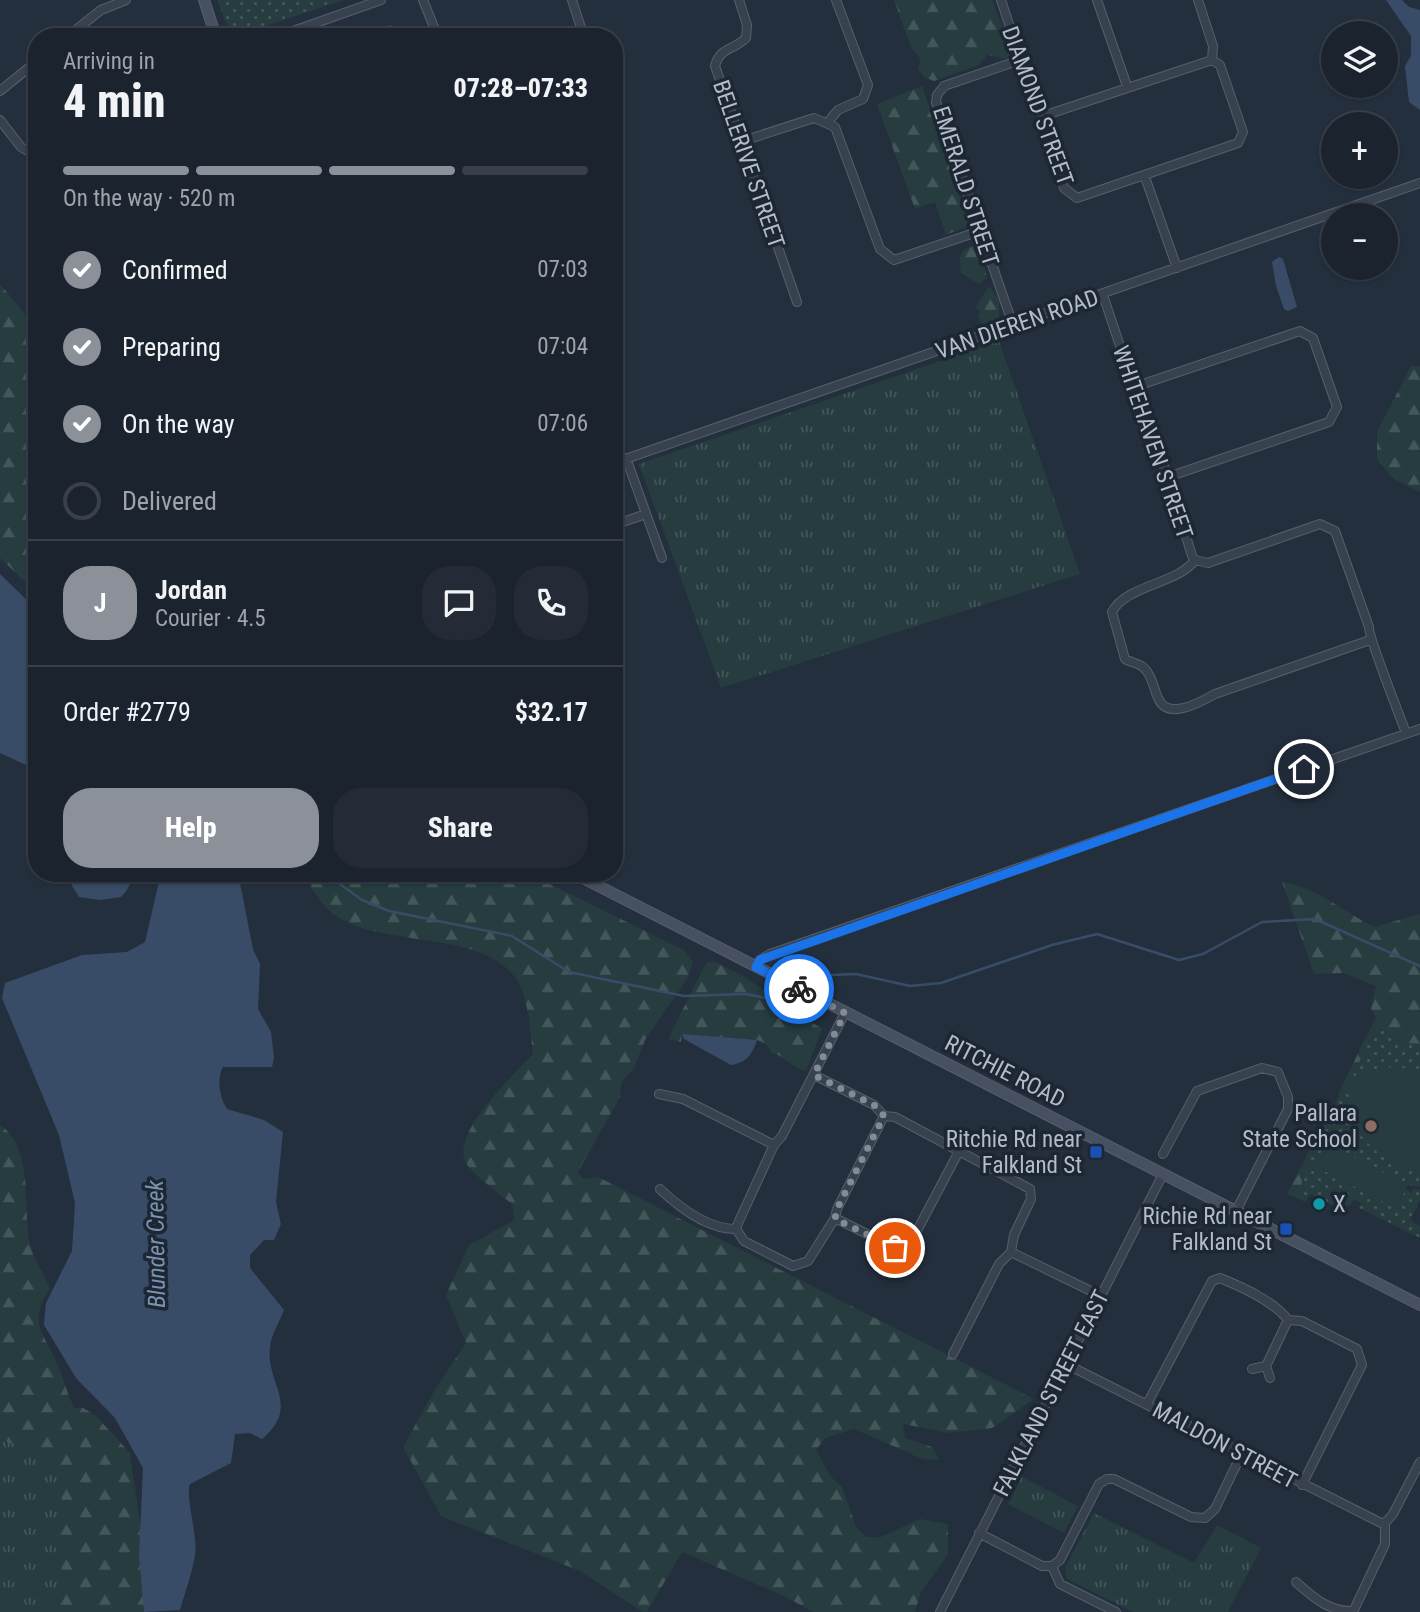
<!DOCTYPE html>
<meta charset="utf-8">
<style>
:root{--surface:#1b232e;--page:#242b36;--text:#f1f3f6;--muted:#a0a4aa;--line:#39404a;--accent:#8c9099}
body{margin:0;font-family:"Roboto Condensed",sans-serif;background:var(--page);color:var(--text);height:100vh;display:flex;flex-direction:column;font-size:26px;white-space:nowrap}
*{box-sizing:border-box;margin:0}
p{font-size:23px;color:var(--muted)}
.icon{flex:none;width:38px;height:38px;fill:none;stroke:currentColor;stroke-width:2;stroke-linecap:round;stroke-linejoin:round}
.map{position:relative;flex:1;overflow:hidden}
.panel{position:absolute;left:28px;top:28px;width:595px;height:854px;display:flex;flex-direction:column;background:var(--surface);border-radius:28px;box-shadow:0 2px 5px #0004,0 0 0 2px var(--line)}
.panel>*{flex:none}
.controls{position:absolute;left:1321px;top:21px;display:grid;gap:14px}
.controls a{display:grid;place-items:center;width:77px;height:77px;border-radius:50%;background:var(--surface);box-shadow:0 2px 5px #0004,0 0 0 2px var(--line);font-size:35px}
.pin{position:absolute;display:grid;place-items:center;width:60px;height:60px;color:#fff;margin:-30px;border:4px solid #fff;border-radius:50%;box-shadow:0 2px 7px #0007}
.courier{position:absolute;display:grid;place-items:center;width:70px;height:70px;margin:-35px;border:5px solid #1a73e8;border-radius:50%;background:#fff;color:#222;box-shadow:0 2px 9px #0007}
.head em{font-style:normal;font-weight:800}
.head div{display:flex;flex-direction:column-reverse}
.head{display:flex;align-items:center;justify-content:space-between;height:119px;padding:0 35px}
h1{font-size:46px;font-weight:800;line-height:52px}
.bar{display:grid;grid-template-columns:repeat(4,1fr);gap:10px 7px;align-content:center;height:84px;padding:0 35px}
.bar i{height:9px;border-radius:5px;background:var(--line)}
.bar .on{background:var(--accent)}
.bar p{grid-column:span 4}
.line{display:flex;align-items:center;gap:18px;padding:0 35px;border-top:2px solid var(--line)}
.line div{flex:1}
.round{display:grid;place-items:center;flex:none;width:74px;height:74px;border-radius:28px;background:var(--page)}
ol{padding:0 35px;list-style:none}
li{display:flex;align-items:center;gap:21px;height:77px}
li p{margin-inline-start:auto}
li .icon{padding:7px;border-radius:50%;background:var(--accent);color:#fff;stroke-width:4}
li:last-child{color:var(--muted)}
li i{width:38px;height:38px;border:4px solid var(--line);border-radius:50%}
.button{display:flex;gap:14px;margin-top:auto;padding:14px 35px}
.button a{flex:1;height:80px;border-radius:28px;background:var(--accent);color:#fff;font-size:28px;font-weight:800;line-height:80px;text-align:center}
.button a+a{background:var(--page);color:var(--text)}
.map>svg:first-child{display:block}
.grass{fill:url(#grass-dots)}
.forest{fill:url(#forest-firs)}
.park{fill:url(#park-tufts)}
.pitch{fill:#263c3f}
.water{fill:#394c67}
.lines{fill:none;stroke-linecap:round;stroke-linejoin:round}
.stream{stroke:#394c67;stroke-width:2.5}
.street-casing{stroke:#565f6c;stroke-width:10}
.secondary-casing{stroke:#565f6c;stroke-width:12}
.street{stroke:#38414e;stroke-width:8}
.secondary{stroke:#465061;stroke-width:10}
.done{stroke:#828b98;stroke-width:7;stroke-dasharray:0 12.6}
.route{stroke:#1a73e8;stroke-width:9}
.education-dot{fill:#8d6e63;stroke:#1d2633;stroke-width:2.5}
.transit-dot{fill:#1a4fb4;stroke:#1d2633;stroke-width:2.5}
.culture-dot{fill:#0f9aa8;stroke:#1d2633;stroke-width:2.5}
.labels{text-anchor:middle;stroke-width:7;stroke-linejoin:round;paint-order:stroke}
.street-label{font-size:23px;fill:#b4bcc9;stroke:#1d2633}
.poi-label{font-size:23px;fill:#b4bcc9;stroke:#1d2633;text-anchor:end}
.water-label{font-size:24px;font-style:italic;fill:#7c92b1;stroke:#1d2633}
</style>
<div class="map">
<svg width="1420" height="1612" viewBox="0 0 1420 1612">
<defs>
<pattern id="grass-dots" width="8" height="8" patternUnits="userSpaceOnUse" patternTransform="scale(1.75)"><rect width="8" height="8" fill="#263c3f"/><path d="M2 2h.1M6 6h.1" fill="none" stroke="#435659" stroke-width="1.8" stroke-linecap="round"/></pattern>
<pattern id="forest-firs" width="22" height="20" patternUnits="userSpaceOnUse" patternTransform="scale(1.75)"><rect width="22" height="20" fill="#263c3f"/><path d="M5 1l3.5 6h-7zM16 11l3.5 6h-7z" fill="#435659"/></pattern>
<pattern id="park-tufts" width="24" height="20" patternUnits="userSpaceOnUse" patternTransform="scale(1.75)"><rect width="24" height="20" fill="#263c3f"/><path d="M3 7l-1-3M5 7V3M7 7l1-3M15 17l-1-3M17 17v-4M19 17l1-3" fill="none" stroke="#435659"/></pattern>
</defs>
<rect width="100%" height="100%" fill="#242f3e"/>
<path class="grass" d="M 217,0 L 344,0 L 232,37 Z
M 1377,1026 L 1400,1042 L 1420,1044 L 1420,1187 L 1408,1185 L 1329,1145 L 1317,1167 L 1396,1208 L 1406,1189 L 1411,1193 L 1413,1189 L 1420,1189 L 1420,1200 L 1410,1220 L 1420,1226 L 1420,1238 L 1359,1208 L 1361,1203 L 1354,1199 L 1350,1206 L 1332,1205 L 1310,1194 L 1305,1202 L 1301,1200 L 1301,1179 L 1308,1161 L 1305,1159 Z"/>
<path class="forest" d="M 894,0 L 992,0 C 997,16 1015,46 1007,59 L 987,55 L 979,65 L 934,81 L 924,77 L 918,69 L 921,60 L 911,47 Z
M 922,86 L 968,223 L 966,227 L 946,235 L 935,202 L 915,209 L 877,104 Z
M 971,246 L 979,246 L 987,278 L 979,284 L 961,273 C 959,259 958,253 971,246 Z
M 0,284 L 37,328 L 37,593 L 0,558 Z
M 989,286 L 999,300 L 999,318 L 982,326 L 978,316 L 981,311 L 975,308 Z
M 1411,366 L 1420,366 L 1420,492 L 1394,479 L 1377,460 L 1377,432 Z
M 302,873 L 527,873 L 684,950 L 693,962 L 687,979 L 645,1040 L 634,1068 L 621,1083 L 620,1097 L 578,1172 L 583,1179 L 598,1177 L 1034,1399 L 992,1428 L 949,1433 L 903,1424 L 905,1438 L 932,1447 L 939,1460 L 923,1459 L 854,1429 L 825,1438 L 816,1450 L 831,1477 L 842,1487 L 856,1527 L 867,1537 L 881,1537 L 920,1519 L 948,1524 L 948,1554 L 921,1592 L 915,1612 L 813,1612 L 786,1597 L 682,1552 L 647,1612 L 643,1612 L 580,1571 L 441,1516 L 403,1447 L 436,1388 L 466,1343 L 446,1295 L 469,1245 L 514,1220 L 513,1205 C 502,1195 470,1173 465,1161 C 453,1130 514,1075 533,1054 C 530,1030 529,997 515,977 C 479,929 384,949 335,915 C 323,906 309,886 302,873 Z
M 1282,882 C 1316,886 1344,913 1375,927 L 1420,914 L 1420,1044 L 1400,1042 L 1377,1026 L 1343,1095 L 1338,1094 L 1376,1017 L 1371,1009 L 1376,986 L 1344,973 L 1314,974 Z
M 713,961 L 743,976 L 822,1029 L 806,1071 C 792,1069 786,1056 772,1053 L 766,1044 L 757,1040 L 682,1035 L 681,1042 L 668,1039 L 706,963 Z
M 0,1125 C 35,1149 22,1206 30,1244 C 33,1260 44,1273 50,1289 C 27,1323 43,1331 56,1361 C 63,1377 67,1393 74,1408 L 83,1408 L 95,1415 L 130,1453 L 146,1564 L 144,1612 L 0,1612 Z
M 1305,1159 L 1309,1164 L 1302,1175 L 1301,1200 L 1287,1194 Z"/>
<path class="park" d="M 999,341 L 1080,574 L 721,688 L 639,464 Z
M 0,1430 L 8,1443 C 34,1448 63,1464 62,1495 C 62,1508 55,1520 54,1532 C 53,1545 60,1557 62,1570 C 65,1584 59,1599 54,1612 L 0,1612 Z
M 1022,1477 L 1078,1506 L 1064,1533 L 1008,1504 Z
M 1094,1513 L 1194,1563 L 1217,1525 L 1261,1548 L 1228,1612 L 1133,1612 L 1067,1579 L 1065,1568 Z"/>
<path class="pitch" d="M 1386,1067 L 1420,1069 L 1420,1172 C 1364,1163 1309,1083 1386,1067 Z
M 1329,1145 L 1408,1185 L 1396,1208 L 1317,1167 Z"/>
<path class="water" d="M 1386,0 L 1402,0 L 1409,7 L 1420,10 L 1420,110 L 1409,102 L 1405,66 L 1411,56 L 1411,36 Z
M 389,25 L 407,29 L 409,37 L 384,37 L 381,29 Z
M 1279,257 L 1283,259 L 1297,307 L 1288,311 L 1284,309 L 1276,286 L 1272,262 Z
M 0,574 L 37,610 L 37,770 L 0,753 Z
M 71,873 L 131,873 C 132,883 128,890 121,897 L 100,900 L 79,897 L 72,886 Z
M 161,873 L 238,873 L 253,949 L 260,964 L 258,1009 L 271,1032 L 274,1058 L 272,1067 L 223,1067 C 216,1078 220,1099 227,1109 L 264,1120 L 283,1132 L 276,1202 L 281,1224 L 274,1240 L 264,1240 L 250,1255 L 250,1268 L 284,1310 C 280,1321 271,1335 270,1347 C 265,1384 302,1405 262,1439 L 250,1433 L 235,1434 L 231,1463 L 190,1484 C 185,1498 198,1534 195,1555 C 192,1574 185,1592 180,1610 L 144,1612 L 139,1555 L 143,1468 L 115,1418 L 76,1378 L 44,1325 L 46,1303 L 72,1251 L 75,1203 L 59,1135 L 2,998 L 5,983 L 82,955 L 127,952 L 145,942 Z
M 682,1034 L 757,1040 C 752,1055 747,1062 731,1065 L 684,1039 Z"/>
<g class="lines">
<path class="stream" d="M 325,873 L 362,900 L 389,911 L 512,936 L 569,972 L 684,996 L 746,994 L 771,999
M 804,983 L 831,975 L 856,974 L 910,986 L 941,983 L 1052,945 L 1097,934 L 1179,960 L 1203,954 L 1262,922 L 1315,919 L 1420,966"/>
<g class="street-casing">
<path id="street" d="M 423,0 L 438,37
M 572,0 L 584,37
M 739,0 L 747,25 L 746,38 C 734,50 720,47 715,66 L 797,302
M 1001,0 L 1030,88 L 1043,116 L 1044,129 L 1064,188 L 1077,198 L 1238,143 L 1243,132 L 1220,65 L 1212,60
M 1097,0 L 1127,86
M 1198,0 L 1213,46 L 1212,60
M 67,37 L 101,10 L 126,0
M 276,37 L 381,0
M 0,91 L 37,61
M 1043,116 L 1212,60
M 0,120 L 21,147 L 33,154 L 37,168
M 828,122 L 838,110 L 863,99 L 868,85 L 836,0
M 740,142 L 814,118 L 835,127 L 880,249 L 894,260 L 980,231
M 1145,177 L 1177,268
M 1103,295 L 1131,379 L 1137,386 L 1139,399 L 1168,477 L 1192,556 L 1195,560 L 1208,563 L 1320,524 L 1335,531 L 1369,627 C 1368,637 1400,716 1406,733
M 1013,325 L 936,102 L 937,95 L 944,86 L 1020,60
M 1137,386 L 1300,331 L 1313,338 L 1337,407 L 1329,422 L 1168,477
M 626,458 L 662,558
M 614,463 L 1420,183
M 614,525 L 646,514
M 1195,560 C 1178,584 1126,585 1112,612 L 1125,659 C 1131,663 1140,663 1145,669 C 1153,677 1154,691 1159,700 C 1169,720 1201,702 1215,694 L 1370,640
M 756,967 L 760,960 L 770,954 L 1420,729
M 845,1013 L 782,1136 L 774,1145 L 739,1221 L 736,1229 L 744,1241 L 793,1266 L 808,1261 L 835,1218 L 837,1209 L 884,1116
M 814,1075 L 874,1105 L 884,1116 L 895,1117 L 1030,1189 L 1031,1199 L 1014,1235 L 1011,1252 L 999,1264 L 953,1354
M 659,1094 L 683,1099 L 774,1145
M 1163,1154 L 1197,1091 L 1262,1068 L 1278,1072 L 1288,1097 L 1288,1109 L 1237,1209
M 660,1189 C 680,1208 708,1229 736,1229
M 835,1218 L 895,1248 L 910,1244 L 958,1153
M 1011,1252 L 1101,1296
M 1066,1364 L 1385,1525
M 1266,1366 L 1270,1378
M 1252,1369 L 1266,1366 L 1288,1320
M 1147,1404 L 1212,1281 L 1220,1278 C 1242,1287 1274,1301 1288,1320 L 1302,1321 L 1357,1349 L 1362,1365 L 1302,1485
M 979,1533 L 1042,1566 L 1052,1566 L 1060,1584 L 1116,1612
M 1052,1566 L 1060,1560 L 1099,1484 L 1107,1479 L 1114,1479 L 1191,1517 L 1205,1518 L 1215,1509 L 1241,1455
M 1296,1582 C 1313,1597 1329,1612 1353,1611
M 940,1612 L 1163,1174
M 1353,1612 L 1385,1544 L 1385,1523 L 1393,1514 L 1420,1462"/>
</g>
<g class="secondary-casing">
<path id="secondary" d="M 204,0 L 216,37
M 573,873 L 1420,1305"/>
</g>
<use href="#street" class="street"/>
<use href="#secondary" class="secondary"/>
</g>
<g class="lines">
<path class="done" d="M 799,989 L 845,1013 L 814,1075 L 874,1105 L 884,1116 L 837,1209 L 835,1219 L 895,1248"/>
<path class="route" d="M 799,989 L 756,967 L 760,960 L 1304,769"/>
</g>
<circle class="education-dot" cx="1371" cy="1126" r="7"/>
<g class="transit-dot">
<rect x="1089" y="1145" width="14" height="14" rx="3.5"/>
<rect x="1279" y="1222" width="14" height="14" rx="3.5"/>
</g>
<circle class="culture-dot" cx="1319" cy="1204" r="7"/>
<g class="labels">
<g class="street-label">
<text transform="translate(1038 106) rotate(70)" y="8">DIAMOND STREET</text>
<text transform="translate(749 164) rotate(71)" y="8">BELLERIVE STREET</text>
<text transform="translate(966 186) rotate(72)" y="8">EMERALD STREET</text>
<text transform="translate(1017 324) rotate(-19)" y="8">VAN DIEREN ROAD</text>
<text transform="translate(1153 442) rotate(71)" y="8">WHITEHAVEN STREET</text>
<text transform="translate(1005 1071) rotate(27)" y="8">RITCHIE ROAD</text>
<text transform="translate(1051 1393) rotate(-63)" y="8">FALKLAND STREET EAST</text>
<text transform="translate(1225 1445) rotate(28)" y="8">MALDON STREET</text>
</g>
<g class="poi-label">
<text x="1357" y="1121">Pallara<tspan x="1357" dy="26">State School</tspan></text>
<text x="1082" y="1147">Ritchie Rd near<tspan x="1082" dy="26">Falkland St</tspan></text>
<text x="1333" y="1212" text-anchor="start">X</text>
<text x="1272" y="1224">Richie Rd near<tspan x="1272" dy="26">Falkland St</tspan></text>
</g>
<g class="water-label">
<text transform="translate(156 1244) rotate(-91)" y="8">Blunder Creek</text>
</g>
</g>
</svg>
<div class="controls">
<a><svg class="icon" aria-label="layers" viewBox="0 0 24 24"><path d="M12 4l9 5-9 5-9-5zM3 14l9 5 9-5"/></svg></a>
<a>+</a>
<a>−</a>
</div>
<div class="pin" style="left:895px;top:1248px;background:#ea580c"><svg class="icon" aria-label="bag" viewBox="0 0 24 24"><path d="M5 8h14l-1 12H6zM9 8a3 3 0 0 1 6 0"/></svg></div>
<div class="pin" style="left:1304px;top:769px;background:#1f2937"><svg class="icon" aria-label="home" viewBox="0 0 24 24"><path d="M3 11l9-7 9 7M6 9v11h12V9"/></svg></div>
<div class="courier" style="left:799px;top:989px"><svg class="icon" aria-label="bike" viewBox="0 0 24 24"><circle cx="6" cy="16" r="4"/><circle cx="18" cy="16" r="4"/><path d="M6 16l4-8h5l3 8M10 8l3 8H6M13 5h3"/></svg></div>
<section class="panel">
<div class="head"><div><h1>4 min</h1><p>Arriving in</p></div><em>07:28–07:33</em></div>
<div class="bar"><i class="on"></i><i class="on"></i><i class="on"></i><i></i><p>On the way · 520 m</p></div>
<ol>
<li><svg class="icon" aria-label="check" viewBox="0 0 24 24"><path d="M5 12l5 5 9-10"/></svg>Confirmed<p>07:03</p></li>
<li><svg class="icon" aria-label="check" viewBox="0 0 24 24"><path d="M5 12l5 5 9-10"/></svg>Preparing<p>07:04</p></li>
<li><svg class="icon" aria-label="check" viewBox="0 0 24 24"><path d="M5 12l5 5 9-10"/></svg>On the way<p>07:06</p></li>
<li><i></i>Delivered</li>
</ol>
<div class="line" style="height:126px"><b class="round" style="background:var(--accent);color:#fff">J</b><div><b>Jordan</b><p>Courier · 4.5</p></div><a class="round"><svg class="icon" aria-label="chat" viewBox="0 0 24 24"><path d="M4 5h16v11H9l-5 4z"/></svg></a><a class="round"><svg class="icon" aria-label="phone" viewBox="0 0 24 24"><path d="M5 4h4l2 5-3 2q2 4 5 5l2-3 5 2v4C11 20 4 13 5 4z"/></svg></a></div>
<div class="line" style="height:91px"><div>Order #2779</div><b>$32.17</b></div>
<div class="button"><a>Help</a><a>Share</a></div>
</section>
</div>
